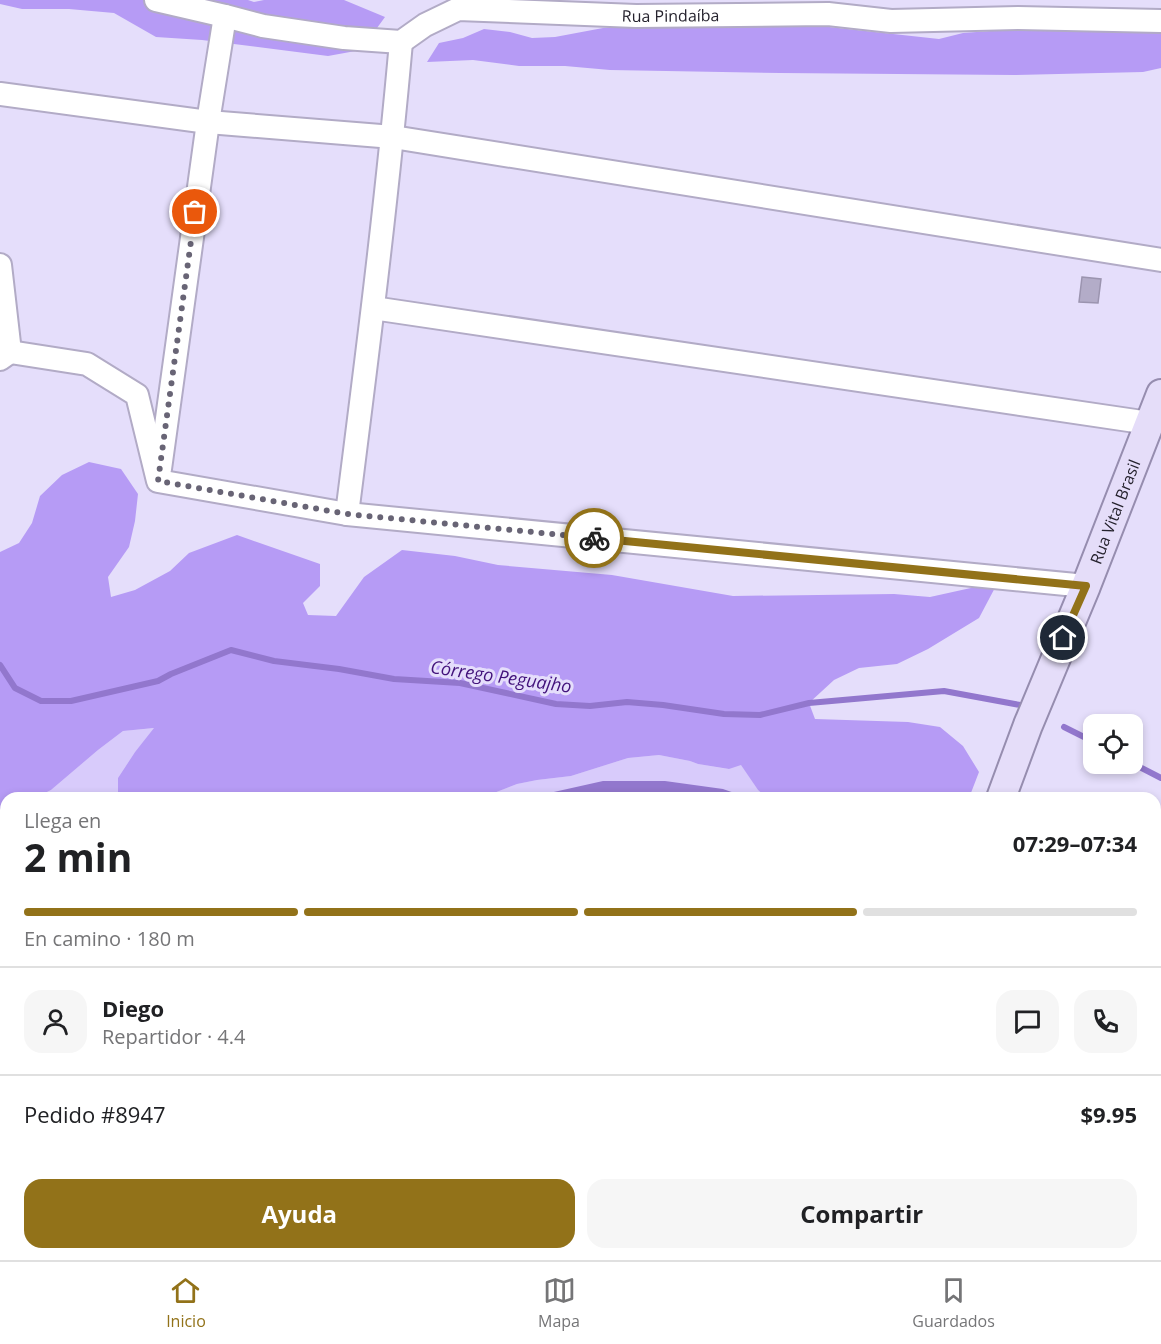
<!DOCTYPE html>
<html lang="es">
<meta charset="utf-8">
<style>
:root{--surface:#fff;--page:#f6f6f6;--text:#202124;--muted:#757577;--line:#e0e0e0;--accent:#927219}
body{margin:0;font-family:"Open Sans",sans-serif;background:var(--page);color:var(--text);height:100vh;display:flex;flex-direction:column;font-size:22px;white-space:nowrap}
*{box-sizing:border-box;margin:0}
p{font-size:20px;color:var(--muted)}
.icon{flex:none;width:33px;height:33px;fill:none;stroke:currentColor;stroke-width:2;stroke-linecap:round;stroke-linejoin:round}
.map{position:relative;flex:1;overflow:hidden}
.details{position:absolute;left:0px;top:792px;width:1161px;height:468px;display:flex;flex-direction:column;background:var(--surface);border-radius:18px 18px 0 0;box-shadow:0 3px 9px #0003}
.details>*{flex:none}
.tools{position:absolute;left:1083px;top:714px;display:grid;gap:12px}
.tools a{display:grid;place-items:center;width:60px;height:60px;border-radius:12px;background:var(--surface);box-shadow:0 3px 9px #0003;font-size:30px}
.pin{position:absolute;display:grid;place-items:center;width:51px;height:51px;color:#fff;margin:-26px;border:3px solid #fff;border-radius:50%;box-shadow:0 2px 6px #0007}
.courier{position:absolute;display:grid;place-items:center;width:60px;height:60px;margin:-30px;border:4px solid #927219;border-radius:50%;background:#fff;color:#222;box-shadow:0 2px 8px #0007}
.headline em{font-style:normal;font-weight:700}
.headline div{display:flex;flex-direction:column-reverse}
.headline{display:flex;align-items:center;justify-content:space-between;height:102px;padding:0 24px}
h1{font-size:39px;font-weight:700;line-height:45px}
.bar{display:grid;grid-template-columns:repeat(4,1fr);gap:9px 6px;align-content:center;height:72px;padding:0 24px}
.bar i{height:8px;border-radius:4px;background:var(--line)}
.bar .on{background:var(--accent)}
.bar p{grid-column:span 4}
.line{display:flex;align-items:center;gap:15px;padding:0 24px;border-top:2px solid var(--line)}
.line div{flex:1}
.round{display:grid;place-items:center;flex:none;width:63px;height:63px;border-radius:18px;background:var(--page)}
.action{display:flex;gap:12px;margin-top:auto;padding:12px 24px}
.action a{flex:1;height:69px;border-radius:18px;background:var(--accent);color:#fff;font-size:24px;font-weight:700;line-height:69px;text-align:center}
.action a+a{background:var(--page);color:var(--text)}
.tab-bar{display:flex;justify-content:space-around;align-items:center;height:84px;border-top:2px solid var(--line);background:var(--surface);font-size:16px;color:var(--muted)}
.tab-bar a{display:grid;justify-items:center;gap:3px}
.tab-bar .on{color:var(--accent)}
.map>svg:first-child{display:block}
.green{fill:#d8cbfb}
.forest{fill:#b69bf5}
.water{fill:#9277cd}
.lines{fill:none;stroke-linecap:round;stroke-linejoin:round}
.stream{stroke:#9277cd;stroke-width:6}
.building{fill:#b3acc8;stroke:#9b94af;stroke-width:1.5}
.minor-casing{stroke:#b2abc6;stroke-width:26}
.major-casing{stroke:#968daf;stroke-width:32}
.minor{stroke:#fff;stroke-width:22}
.major{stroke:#e5ddf9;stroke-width:28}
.done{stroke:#686475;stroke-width:6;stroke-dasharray:0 10.8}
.route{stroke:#927219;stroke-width:8}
.labels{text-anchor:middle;stroke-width:6;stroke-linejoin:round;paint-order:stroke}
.street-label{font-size:16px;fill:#25222d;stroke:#e5defb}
.water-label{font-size:18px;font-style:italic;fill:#42127b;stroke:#e5defb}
</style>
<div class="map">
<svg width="1161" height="1260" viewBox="0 0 1161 1260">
<rect width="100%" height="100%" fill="#e5defb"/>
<path class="green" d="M 155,728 L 135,752 L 118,778 L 118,798 L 35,798 L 51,790 L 98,750 L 123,731 Z
M 659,755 L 690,761 L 698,764 L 728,769 L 741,764 L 758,790 L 767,798 L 749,798 L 723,789 L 543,795 L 527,798 L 481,798 L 517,784 L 537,780 L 571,776 L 628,758 Z
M 6,814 L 6,945 L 0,939 L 0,818 Z
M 6,991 L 6,1254 L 309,1254 L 305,1260 L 0,1260 L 0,994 Z
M 354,1254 L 514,1254 L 518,1260 L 351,1260 Z"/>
<path class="forest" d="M 0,0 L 248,0 L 254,2 L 264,0 L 344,0 L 385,17 L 361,50 L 328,56 L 202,40 L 156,37 L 114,13 L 69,9 L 22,9 L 0,4 Z
M 702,25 L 725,28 L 748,26 L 773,27 L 820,26 L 939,39 L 963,33 L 990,31 L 1134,26 L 1161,27 L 1161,68 L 1143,72 L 1014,75 L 781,73 L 610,70 L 565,66 L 519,66 L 473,60 L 427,62 L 439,43 L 463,38 L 484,29 L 510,32 L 532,38 L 555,37 L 603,28 Z
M 89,462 L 121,469 L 138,494 L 135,521 L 129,547 L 108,577 L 111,597 L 135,590 L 170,571 L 189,553 L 237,535 L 320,564 L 320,586 L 303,603 L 308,615 L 336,616 L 364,577 L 402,550 L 455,556 L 498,565 L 612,575 L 733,596 L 894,594 L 930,597 L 998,582 L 979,618 L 928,649 L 897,664 L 859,668 L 834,680 L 809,703 L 815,719 L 908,722 L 940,727 L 963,746 L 979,772 L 969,798 L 767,798 L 758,790 L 741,765 L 729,769 L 698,764 L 690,761 L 659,755 L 628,758 L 571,776 L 537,780 L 517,784 L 481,798 L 118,798 L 118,778 L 135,752 L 154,728 L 123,731 L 98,750 L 51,790 L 35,798 L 6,798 L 6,814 L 0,818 L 0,552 L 19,543 L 32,523 L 40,496 L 62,475 Z
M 0,939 L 6,945 L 6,991 L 0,994 Z
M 1155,1082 L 1161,1085 L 1161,1160 L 1155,1156 Z
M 309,1254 L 354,1254 L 351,1260 L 305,1260 Z
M 514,1254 L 789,1254 L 786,1260 L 518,1260 Z
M 841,1254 L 930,1254 L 928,1260 L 839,1260 Z"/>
<path class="water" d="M 603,781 L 665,781 L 723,789 L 749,798 L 527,798 Z
M 1155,866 L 1161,867 L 1161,1065 L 1155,1062 Z"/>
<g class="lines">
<path class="stream" d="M 0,665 L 15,688 L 41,701 L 71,701 L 158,681 L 171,674 L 231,650 L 274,661 L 339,669 L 394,679 L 460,683 L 556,704 L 590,706 L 627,702 L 663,705 L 724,714 L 760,715 L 809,703 L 944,691 L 1020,705
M 1064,727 L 1094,742
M 1132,763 L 1161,778"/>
</g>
<path class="building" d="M 1082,277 L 1101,279 L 1098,303 L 1079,302 Z"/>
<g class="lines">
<g class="minor-casing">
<g id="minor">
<path id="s1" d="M 156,0 L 225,16 L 263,26 L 344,38 L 401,42 L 425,25 L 458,9 L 636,16 L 828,14 L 891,21 L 1018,18 L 1161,21"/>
<path d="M 0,94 L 208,122 L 393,137 L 1161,260"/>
<path d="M 0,265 L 10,352 L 0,359"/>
<path d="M 373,308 L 1149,423"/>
<path d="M 10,352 L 87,364 L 137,395 L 158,481 L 347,514 L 1086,586"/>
<path d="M 160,469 L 208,122 L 225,16"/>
<path d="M 347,514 C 367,357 387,200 401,42"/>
</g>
</g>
<g class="major-casing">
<g id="major">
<path id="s2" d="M 1001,798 L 1028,725 L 1086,586 L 1161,394"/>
<path d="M 822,1260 L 825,1254"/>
</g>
</g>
<use href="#minor" class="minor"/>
<use href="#major" class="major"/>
</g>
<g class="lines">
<path class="done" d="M 195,212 L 158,481 L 347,514 L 594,538"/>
<path class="route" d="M 594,538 L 1086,586 L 1063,638"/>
</g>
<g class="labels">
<g class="street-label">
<text dy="6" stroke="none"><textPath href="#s1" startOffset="528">Rua Pindaíba</textPath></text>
<text dy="6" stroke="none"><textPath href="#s2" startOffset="308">Rua Vital Brasil</textPath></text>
</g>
<g class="water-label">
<text transform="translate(501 677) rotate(8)" y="6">Córrego Peguajho</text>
</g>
</g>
</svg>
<div class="tools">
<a><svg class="icon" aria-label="locate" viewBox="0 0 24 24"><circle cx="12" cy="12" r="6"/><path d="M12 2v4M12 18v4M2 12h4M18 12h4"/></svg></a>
</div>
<div class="pin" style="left:195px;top:212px;background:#ea580c"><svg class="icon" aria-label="bag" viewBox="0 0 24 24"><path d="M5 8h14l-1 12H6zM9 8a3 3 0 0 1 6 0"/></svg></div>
<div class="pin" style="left:1063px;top:638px;background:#1f2937"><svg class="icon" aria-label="home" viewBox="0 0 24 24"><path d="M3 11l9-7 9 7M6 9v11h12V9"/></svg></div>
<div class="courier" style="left:594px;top:538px"><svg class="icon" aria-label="bike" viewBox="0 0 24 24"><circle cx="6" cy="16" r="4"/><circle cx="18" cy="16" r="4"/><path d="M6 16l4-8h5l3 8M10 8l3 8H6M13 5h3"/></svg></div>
<section class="details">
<div class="headline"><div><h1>2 min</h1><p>Llega en</p></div><em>07:29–07:34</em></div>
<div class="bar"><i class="on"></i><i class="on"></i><i class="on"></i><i></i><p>En camino · 180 m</p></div>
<div class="line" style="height:108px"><a class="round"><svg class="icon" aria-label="person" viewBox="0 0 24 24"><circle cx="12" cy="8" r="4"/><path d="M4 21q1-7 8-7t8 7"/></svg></a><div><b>Diego</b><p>Repartidor · 4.4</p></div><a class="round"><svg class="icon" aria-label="chat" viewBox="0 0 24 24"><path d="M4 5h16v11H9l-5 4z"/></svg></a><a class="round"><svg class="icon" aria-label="phone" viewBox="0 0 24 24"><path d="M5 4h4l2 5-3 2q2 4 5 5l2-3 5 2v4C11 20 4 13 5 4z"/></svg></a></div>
<div class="line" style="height:78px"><div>Pedido #8947</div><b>$9.95</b></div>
<div class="action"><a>Ayuda</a><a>Compartir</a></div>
</section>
</div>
<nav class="tab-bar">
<a class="on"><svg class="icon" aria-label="home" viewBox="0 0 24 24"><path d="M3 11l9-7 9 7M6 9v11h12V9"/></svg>Inicio</a>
<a><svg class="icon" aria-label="map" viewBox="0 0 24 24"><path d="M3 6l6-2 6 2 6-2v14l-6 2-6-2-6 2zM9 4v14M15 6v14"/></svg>Mapa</a>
<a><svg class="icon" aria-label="saved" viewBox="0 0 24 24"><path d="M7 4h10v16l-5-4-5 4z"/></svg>Guardados</a>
</nav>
